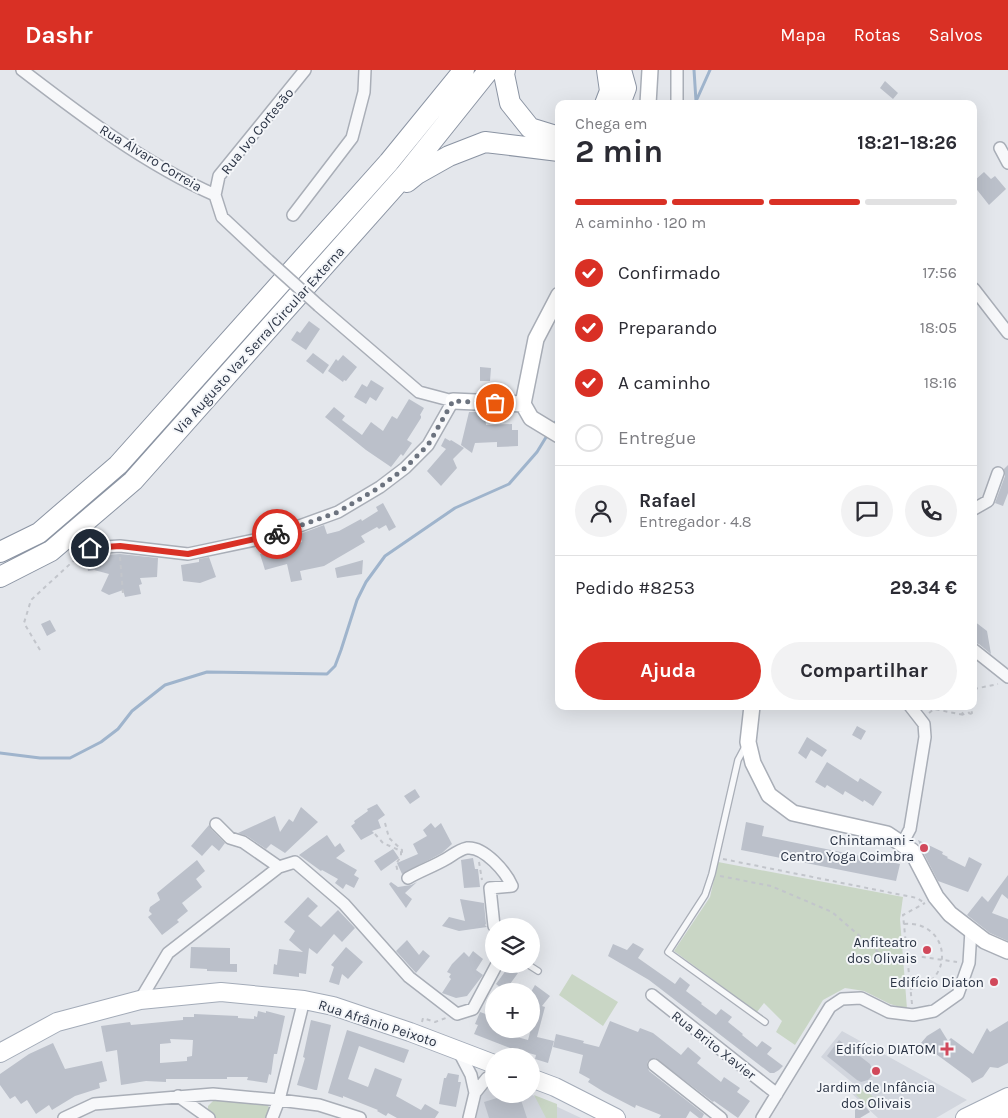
<!DOCTYPE html>
<html lang="pt">
<meta charset="utf-8">
<style>
:root{--surface:#fff;--page:#f2f2f3;--text:#2b2b33;--muted:#7c7c81;--line:#e1e1e2;--accent:#d93025}
body{margin:0;font-family:Karla,sans-serif;background:var(--page);color:var(--text);height:100vh;display:flex;flex-direction:column;font-size:19px;white-space:nowrap}
*{box-sizing:border-box;margin:0}
p{font-size:16px;color:var(--muted)}
.icon{flex:none;width:28px;height:28px;fill:none;stroke:currentColor;stroke-width:2;stroke-linecap:round;stroke-linejoin:round}
.map{position:relative;flex:1;overflow:hidden}
.sheet{position:absolute;left:555px;top:30px;width:422px;height:610px;display:flex;flex-direction:column;background:var(--surface);border-radius:10px;box-shadow:0 5px 20px #0002}
.sheet>*{flex:none}
.controls{position:absolute;left:485px;top:848px;display:grid;gap:10px}
.controls a{display:grid;place-items:center;width:55px;height:55px;border-radius:50%;background:var(--surface);box-shadow:0 5px 20px #0002;font-size:25px}
.pin{position:absolute;display:grid;place-items:center;width:42px;height:42px;color:#fff;margin:-21px;border:2px solid #fff;border-radius:50%;box-shadow:0 1px 5px #0007}
.courier{position:absolute;display:grid;place-items:center;width:50px;height:50px;margin:-25px;border:4px solid #d93025;border-radius:50%;background:#fff;color:#222;box-shadow:0 1px 6px #0007}
.summary em{font-style:normal;font-weight:700}
.summary div{display:flex;flex-direction:column-reverse}
.summary{display:flex;align-items:center;justify-content:space-between;height:85px;padding:0 20px}
h1{font-size:32px;font-weight:700;line-height:38px}
.bar{display:grid;grid-template-columns:repeat(4,1fr);gap:8px 5px;align-content:center;height:60px;padding:0 20px}
.bar i{height:6px;border-radius:4px;background:var(--line)}
.bar .on{background:var(--accent)}
.bar p{grid-column:span 4}
.line{display:flex;align-items:center;gap:12px;padding:0 20px;border-top:1px solid var(--line)}
.line div{flex:1}
.round{display:grid;place-items:center;flex:none;width:52px;height:52px;border-radius:26px;background:var(--page)}
ol{padding:0 20px;list-style:none}
li{display:flex;align-items:center;gap:15px;height:55px}
li p{margin-inline-start:auto}
li .icon{padding:5px;border-radius:50%;background:var(--accent);color:#fff;stroke-width:4}
li:last-child{color:var(--muted)}
li i{width:28px;height:28px;border:2px solid var(--line);border-radius:50%}
.primary-button{display:flex;gap:10px;margin-top:auto;padding:10px 20px}
.primary-button a{flex:1;height:58px;border-radius:30px;background:var(--accent);color:#fff;font-size:20px;font-weight:700;line-height:58px;text-align:center}
.primary-button a+a{background:var(--page);color:var(--text)}
header{display:flex;align-items:center;gap:30px;box-sizing:border-box;height:70px;padding:0 25px;background:var(--accent);color:#fff}
header strong{font-size:24px}
nav{display:flex;gap:28px;margin-inline-start:auto;font-size:18px}
.map>svg:first-child{display:block}
.built{fill:#d2d6de}
.green{fill:#c9d6c5}
.lines{fill:none;stroke-linecap:round;stroke-linejoin:round}
.stream{stroke:#9fb4cc;stroke-width:3}
.building{fill:#bbc0ca;fill-rule:evenodd}
.lane-casing{stroke:#a9aeb7;stroke-width:8}
.street-casing{stroke:#a9aeb7;stroke-width:14}
.secondary-casing{stroke:#a9aeb7;stroke-width:18}
.primary-casing{stroke:#a3abb8;stroke-width:20}
.highway-casing{stroke:#8b94a3;stroke-width:22}
.path{stroke:#c2c5cb;stroke-width:2;stroke-dasharray:4 4;stroke-linecap:butt}
.lane{stroke:#f7f8fa;stroke-width:5.5}
.street{stroke:#f7f8fa;stroke-width:11}
.secondary{stroke:#fff;stroke-width:15}
.primary{stroke:#fff;stroke-width:18}
.highway{stroke:#fff;stroke-width:20}
.street-bridge-casing{stroke:#a9aeb7;stroke-width:14;stroke-linecap:butt}
.street-bridge{stroke:#f7f8fa;stroke-width:11}
.done{stroke:#6c737f;stroke-width:5;stroke-dasharray:0 9}
.route{stroke:#d93025;stroke-width:6}
.poi-dot{fill:#d1495b;stroke:#f4f6f9;stroke-width:2}
.labels{text-anchor:middle;stroke-width:4;stroke-linejoin:round;paint-order:stroke}
.street-label{font-size:14px;fill:#2b3445;stroke:#f4f6f9}
.poi-label{font-size:14px;fill:#2b3445;stroke:#f4f6f9;text-anchor:end}
</style>
<header>
<strong>Dashr</strong>
<nav><a>Mapa</a><a>Rotas</a><a>Salvos</a></nav>
</header>
<div class="map">
<svg width="1008" height="1048" viewBox="0 0 1008 1048">
<rect width="100%" height="100%" fill="#e4e7ec"/>
<path class="built" d="M 842,961 L 967,1030 L 936,1048 L 878,1048 L 849,1021 L 854,1014 L 821,987 Z
M 494,1013 L 494,1024 L 530,1024 L 581,1048 L 476,1048 L 483,1020 L 486,1016 Z"/>
<path class="green" d="M 718,792 L 903,827 L 900,849 L 907,939 L 890,934 L 864,921 L 845,918 L 823,930 L 795,975 L 776,962 L 782,951 L 764,933 L 757,942 L 674,881 L 710,827 Z
M 572,904 L 618,932 L 603,956 L 559,925 Z
M 863,1018 L 879,1032 L 872,1040 L 856,1025 Z
M 534,1025 L 557,1034 L 557,1048 L 546,1048 Z
M 214,1030 L 267,1033 L 269,1038 L 266,1048 L 215,1048 L 208,1043 L 208,1036 Z"/>
<g class="lines">
<path class="stream" d="M 694,0 L 696,31 L 695,34
M 697,29 L 710,0
M 552,357 L 559,347
M 0,683 L 40,688 L 70,688 L 101,672 L 118,659 L 132,641 L 165,615 L 207,602 L 327,604 L 335,596 L 341,580 L 357,530 L 366,512 L 385,486 L 455,438 L 509,414 L 537,382 L 548,364"/>
</g>
<path class="building" d="M 885,11 L 898,23 L 893,29 L 880,18 Z
M 984,102 L 991,109 L 995,106 L 1006,119 L 989,135 L 974,116 L 974,111 Z
M 309,251 L 320,259 L 306,280 L 291,270 L 297,261 L 300,263 Z
M 313,283 L 329,295 L 323,304 L 306,291 Z
M 343,285 L 357,297 L 346,311 L 344,310 L 343,312 L 328,301 L 336,289 L 338,291 Z
M 480,297 L 491,298 L 490,311 L 480,311 Z
M 371,310 L 384,318 L 376,331 L 370,327 L 366,334 L 354,327 L 362,314 L 367,317 Z
M 409,329 L 424,338 L 420,345 L 421,346 L 421,348 L 407,370 L 412,373 L 403,386 L 401,384 L 391,397 L 366,380 L 325,347 L 334,337 L 345,346 L 342,350 L 362,365 L 371,352 L 383,361 L 392,346 L 397,349 Z
M 469,342 L 485,342 L 486,355 L 512,354 L 512,360 L 518,360 L 518,376 L 497,377 L 497,372 L 475,373 L 472,383 L 461,375 Z
M 445,368 L 450,371 L 451,370 L 464,378 L 453,389 L 457,398 L 441,416 L 427,401 L 446,379 L 441,376 Z
M 1008,395 L 1008,423 L 1003,436 L 995,433 L 1005,406 L 1004,399 Z
M 383,433 L 396,457 L 389,461 L 386,455 L 379,459 L 377,457 L 361,466 L 365,472 L 324,496 L 300,501 L 302,510 L 291,512 L 287,494 L 265,500 L 260,484 L 302,472 L 300,464 L 324,455 L 327,464 L 339,461 L 361,449 L 362,451 L 378,441 L 376,437 Z
M 120,484 L 158,488 L 157,507 L 140,508 L 142,514 L 139,515 L 141,524 L 125,527 L 123,520 L 109,525 L 101,521 L 109,504 L 94,500 L 88,501 L 86,489 L 102,486 L 103,485 Z
M 209,487 L 216,507 L 200,513 L 183,511 L 181,495 L 199,492 L 199,489 Z
M 363,490 L 362,504 L 337,508 L 335,498 Z
M 50,550 L 56,561 L 47,566 L 41,554 Z
M 974,551 L 987,561 L 991,584 L 979,574 L 974,573 Z
M 857,656 L 866,661 L 861,670 L 852,665 Z
M 807,667 L 827,680 L 822,687 L 811,680 L 806,689 L 798,683 Z
M 827,692 L 858,712 L 860,708 L 882,722 L 873,736 L 864,730 L 863,732 L 845,721 L 843,725 L 827,715 L 825,718 L 815,712 Z
M 415,719 L 420,727 L 410,734 L 404,726 Z
M 377,734 L 385,745 L 378,750 L 381,758 L 372,761 L 374,763 L 361,770 L 351,756 L 355,753 L 354,751 L 368,741 L 367,739 Z
M 301,737 L 318,752 L 285,783 L 271,774 L 266,779 L 247,766 L 238,763 L 275,746 L 280,762 L 289,749 L 293,752 Z
M 746,752 L 764,756 L 762,766 L 900,794 L 896,811 L 741,780 Z
M 431,753 L 435,758 L 441,753 L 452,774 L 442,783 L 402,804 L 397,793 L 418,784 L 413,774 L 427,766 L 423,760 Z
M 209,755 L 211,759 L 225,773 L 219,781 L 212,775 L 202,786 L 191,776 Z
M 327,765 L 335,777 L 340,773 L 345,781 L 336,788 L 357,800 L 354,805 L 359,808 L 354,818 L 346,814 L 343,819 L 335,813 L 338,809 L 322,800 L 321,801 L 299,785 Z
M 918,770 L 943,782 L 942,784 L 948,787 L 947,788 L 965,797 L 969,787 L 982,794 L 968,822 L 938,811 L 920,776 Z
M 393,779 L 399,788 L 381,801 L 374,791 Z
M 473,788 L 475,799 L 478,799 L 480,817 L 464,818 L 461,790 Z
M 197,790 L 205,801 L 196,809 L 202,817 L 182,833 L 188,841 L 177,850 L 179,852 L 162,865 L 148,847 L 152,844 L 149,841 L 150,837 L 160,830 L 157,823 Z
M 1008,805 L 1008,829 L 1002,824 L 992,843 L 1008,849 L 1008,871 L 990,863 L 967,845 L 982,826 L 988,832 Z
M 391,812 L 398,817 L 411,815 L 417,812 L 405,823 L 412,829 L 406,838 L 389,814 Z
M 308,827 L 318,836 L 308,846 L 321,857 L 338,840 L 355,858 L 342,872 L 334,864 L 317,884 L 309,878 L 306,904 L 299,903 L 299,907 L 273,904 L 274,894 L 277,895 L 279,879 L 303,882 L 289,870 L 295,861 L 284,852 Z
M 460,829 L 484,833 L 486,854 L 485,855 L 487,857 L 459,861 L 442,856 L 449,847 L 465,851 Z
M 407,870 L 419,885 L 423,880 L 430,886 L 416,903 L 396,881 Z
M 633,873 L 644,879 L 638,888 L 675,914 L 680,907 L 690,915 L 686,921 L 702,933 L 701,934 L 716,945 L 721,939 L 732,947 L 728,952 L 743,964 L 742,965 L 757,977 L 762,971 L 772,978 L 767,984 L 783,996 L 779,1000 L 774,1003 L 770,1003 L 649,910 L 608,886 L 613,874 L 627,880 Z
M 191,877 L 230,878 L 230,894 L 237,894 L 237,902 L 207,901 L 207,899 L 190,898 Z
M 346,877 L 363,892 L 348,909 L 342,904 L 339,915 L 329,912 L 334,897 L 331,895 Z
M 473,881 L 483,889 L 476,900 L 483,905 L 467,926 L 456,928 L 442,923 L 451,909 L 449,907 L 451,904 L 447,902 L 452,894 L 464,882 L 469,887 Z
M 509,896 L 518,903 L 505,921 L 496,914 Z
M 535,915 L 550,926 L 542,936 L 545,937 L 537,967 L 554,971 L 548,993 L 535,989 L 536,985 L 510,978 L 474,964 L 478,955 L 475,954 L 480,942 L 494,947 L 494,959 L 508,959 L 506,964 L 528,970 L 531,959 L 531,922 Z
M 258,941 L 266,943 L 266,941 L 285,946 L 277,984 L 274,984 L 271,1005 L 269,1004 L 267,1013 L 247,1010 L 248,1007 L 227,1007 L 227,1009 L 166,1009 L 166,1012 L 146,1011 L 121,1015 L 117,980 L 106,982 L 101,956 L 130,952 L 131,955 L 183,950 L 183,947 L 194,947 L 194,944 L 238,946 L 238,948 L 254,949 L 254,946 L 257,947 ZM 170,969 L 193,970 L 192,986 L 187,987 L 187,991 L 160,993 L 160,974 L 171,973 Z
M 311,950 L 331,955 L 317,1020 L 315,1020 L 297,1015 L 305,988 L 303,987 Z
M 610,951 L 638,962 L 640,958 L 653,963 L 681,985 L 688,977 L 701,988 L 697,993 L 721,1012 L 724,1007 L 740,1018 L 737,1022 L 750,1031 L 738,1048 L 714,1031 L 713,1032 L 655,988 L 648,991 L 647,994 L 649,1001 L 704,1044 L 702,1048 L 699,1048 L 690,1041 L 686,1048 L 659,1048 L 661,1045 L 636,1035 L 635,1038 L 604,1022 L 588,1012 L 590,1009 L 579,1003 L 583,985 L 553,977 L 556,964 L 584,971 L 583,973 L 599,977 Z
M 1008,951 L 1008,993 L 998,998 L 990,997 L 983,1007 L 972,1013 L 970,1009 L 921,973 L 927,966 L 940,958 L 948,971 L 951,968 L 973,984 L 987,958 L 990,962 Z
M 347,960 L 409,980 L 404,993 L 359,976 L 348,1009 L 368,1017 L 375,998 L 402,1009 L 396,1026 L 421,1040 L 425,1034 L 439,1042 L 435,1048 L 397,1048 L 388,1043 L 386,1046 L 377,1041 L 378,1040 L 343,1026 L 343,1028 L 328,1023 Z
M 839,970 L 870,994 L 873,1001 L 872,1006 L 868,1010 L 861,1012 L 857,1010 L 827,986 Z
M 53,973 L 65,999 L 102,991 L 107,1011 L 99,1013 L 100,1018 L 75,1026 L 52,1040 L 49,1035 L 36,1044 L 27,1030 L 21,1034 L 15,1026 L 10,1029 L 0,1015 L 0,1004 L 29,984 Z
M 448,1003 L 459,1005 L 458,1012 L 461,1012 L 456,1037 L 439,1034 L 444,1008 L 446,1008 Z
M 504,1024 L 519,1024 L 527,1048 L 489,1048 L 484,1032 L 497,1028 L 497,1026 Z
M 864,1035 L 870,1042 L 860,1048 L 855,1048 L 855,1039 Z"/>
<g class="lines">
<g class="lane-casing">
<path id="lane" d="M 746,675 L 738,690 L 712,804 L 705,825 L 668,882 L 765,952
M 527,894 L 538,901"/>
</g>
<g class="street-casing">
<path id="street" d="M 22,0 C 82,46 145,94 215,125 L 222,147 L 268,190
M 677,34 L 677,0
M 1000,78 L 1008,93
M 215,125 L 219,106 L 305,0
M 293,145 L 352,68 L 364,22 L 365,0
M 974,219 L 1008,263
M 974,439 L 988,431 L 998,403
M 90,478 L 120,476 L 188,484 L 269,467 L 338,442 L 380,417 L 405,398 L 428,375 L 453,331 L 419,322 L 319,236
M 974,580 L 1008,607
M 216,754 L 230,768 L 243,772 L 279,797
M 902,774 L 910,759 L 925,667 L 924,654 L 910,636
M 408,808 C 420,801 434,796 446,789 C 453,785 458,780 467,778 C 484,776 506,802 512,816 L 490,818 L 494,856
M 652,925 L 777,1024
M 140,930 L 168,883 L 279,797 L 295,792 L 344,834 L 409,907 L 457,944 L 473,939 L 497,894
M 458,980 L 471,1005 L 475,1023 L 469,1048
M 654,995 L 721,1048
M 475,1023 L 487,1008 L 494,1006
M 178,1026 L 209,1048
M 64,1048 L 94,1034 L 213,1024 L 279,1030 L 319,1035 L 360,1048
M 272,1048 L 279,1030 L 304,930
M 762,1048 L 830,937 L 842,929 L 861,928 L 889,942 L 913,945 L 934,941 L 958,924 L 969,893 L 971,860"/>
</g>
<g class="secondary-casing">
<path id="secondary" d="M 648,34 L 650,0
M 453,331 L 523,334
M 523,334 L 536,269 L 559,225
M 523,334 L 531,348 L 559,365
M 752,636 L 748,672 L 753,693 L 769,725 L 793,743 L 887,764 L 902,774 L 912,781 L 936,827 L 950,844 L 985,871 L 1008,881"/>
</g>
<g class="primary-casing">
<path id="primary" d="M 0,983 L 57,952 L 140,930 L 221,922 L 304,930 L 333,936 L 410,962 L 494,994
M 531,1008 L 555,1017 L 616,1048
M 965,1048 L 1008,1027
M 993,1048 L 1008,1041"/>
</g>
<g class="highway-casing">
<path id="highway" d="M 505,0 L 504,4 L 510,33 L 530,58 L 556,66 L 559,65
M 605,34 L 610,21 L 607,0
M 620,34 L 626,18 L 621,0
M 407,112 L 417,104 L 449,86 L 485,72 L 559,81
M 0,482 L 39,463 L 118,395 L 389,92 L 464,0
M 0,507 L 51,481 L 133,411 L 405,105 L 489,0"/>
</g>
<path class="path" d="M 120,487 L 123,524
M 40,580 L 24,553 L 31,530 L 82,483
M 974,619 L 998,614
M 957,636 L 964,645
M 963,636 L 970,644
M 929,643 L 934,639 L 964,645
M 970,644 L 972,643 L 970,636
M 385,753 L 389,768 L 402,780 L 402,783
M 375,764 L 383,773 L 401,781 L 401,786 L 396,794 L 398,803
M 723,789 L 917,828 L 923,832
M 479,792 L 482,810
M 720,806 L 771,816 L 832,842 L 878,882 L 896,888 L 923,887 L 957,892
M 904,854 C 950,850 957,913 910,919
M 912,934 L 903,845 L 925,833
M 422,952 L 423,948 L 435,952 L 446,948"/>
<use href="#lane" class="lane"/>
<use href="#street" class="street"/>
<use href="#secondary" class="secondary"/>
<use href="#primary" class="primary"/>
<use href="#highway" class="highway"/>
<g class="street-bridge-casing">
<path id="street-bridge" d="M 268,190 L 319,236"/>
</g>
<use href="#street-bridge" class="street-bridge"/>
</g>
<g class="lines">
<path class="done" d="M 277,464 L 338,442 L 380,417 L 405,398 L 428,375 L 453,331 L 495,333"/>
<path class="route" d="M 90,478 L 120,476 L 188,484 L 277,464"/>
</g>
<g class="poi-dot">
<circle cx="924" cy="778" r="5"/>
<circle cx="927" cy="880" r="5"/>
<circle cx="994" cy="912" r="5"/>
<path d="M944.5 971.5h5v5h5v5h-5v5h-5v-5h-5v-5h5z"/>
<circle cx="876" cy="1001" r="5"/>
</g>
<g class="labels">
<g class="street-label">
<text transform="translate(257 61) rotate(-51)" y="5">Rua Ivo Cortesão</text>
<text transform="translate(151 88) rotate(31)" y="5">Rua Álvaro Correia</text>
<text transform="translate(259 270) rotate(-48)" y="5">Via Augusto Vaz Serra/Circular Externa</text>
<text transform="translate(378 953) rotate(18)" y="5">Rua Afrânio Peixoto</text>
<text transform="translate(714 975) rotate(38)" y="5">Rua Brito Xavier</text>
</g>
<g class="poi-label">
<text x="914" y="775">Chintamani -<tspan x="914" dy="16">Centro Yoga Coimbra</tspan></text>
<text x="917" y="877">Anfiteatro<tspan x="917" dy="16">dos Olivais</tspan></text>
<text x="984" y="917">Edifício Diaton</text>
<text x="936" y="984">Edifício DIATOM</text>
<text x="876" y="1022" text-anchor="middle">Jardim de Infância<tspan x="876" dy="16">dos Olivais</tspan></text>
</g>
</g>
</svg>
<div class="controls">
<a><svg class="icon" aria-label="layers" viewBox="0 0 24 24"><path d="M12 4l9 5-9 5-9-5zM3 14l9 5 9-5"/></svg></a>
<a>+</a>
<a>−</a>
</div>
<div class="pin" style="left:495px;top:333px;background:#ea580c"><svg class="icon" aria-label="bag" viewBox="0 0 24 24"><path d="M5 8h14l-1 12H6zM9 8a3 3 0 0 1 6 0"/></svg></div>
<div class="pin" style="left:90px;top:478px;background:#1f2937"><svg class="icon" aria-label="home" viewBox="0 0 24 24"><path d="M3 11l9-7 9 7M6 9v11h12V9"/></svg></div>
<div class="courier" style="left:277px;top:464px"><svg class="icon" aria-label="bike" viewBox="0 0 24 24"><circle cx="6" cy="16" r="4"/><circle cx="18" cy="16" r="4"/><path d="M6 16l4-8h5l3 8M10 8l3 8H6M13 5h3"/></svg></div>
<section class="sheet">
<div class="summary"><div><h1>2 min</h1><p>Chega em</p></div><em>18:21–18:26</em></div>
<div class="bar"><i class="on"></i><i class="on"></i><i class="on"></i><i></i><p>A caminho · 120 m</p></div>
<ol>
<li><svg class="icon" aria-label="check" viewBox="0 0 24 24"><path d="M5 12l5 5 9-10"/></svg>Confirmado<p>17:56</p></li>
<li><svg class="icon" aria-label="check" viewBox="0 0 24 24"><path d="M5 12l5 5 9-10"/></svg>Preparando<p>18:05</p></li>
<li><svg class="icon" aria-label="check" viewBox="0 0 24 24"><path d="M5 12l5 5 9-10"/></svg>A caminho<p>18:16</p></li>
<li><i></i>Entregue</li>
</ol>
<div class="line" style="height:90px"><a class="round"><svg class="icon" aria-label="person" viewBox="0 0 24 24"><circle cx="12" cy="8" r="4"/><path d="M4 21q1-7 8-7t8 7"/></svg></a><div><b>Rafael</b><p>Entregador · 4.8</p></div><a class="round"><svg class="icon" aria-label="chat" viewBox="0 0 24 24"><path d="M4 5h16v11H9l-5 4z"/></svg></a><a class="round"><svg class="icon" aria-label="phone" viewBox="0 0 24 24"><path d="M5 4h4l2 5-3 2q2 4 5 5l2-3 5 2v4C11 20 4 13 5 4z"/></svg></a></div>
<div class="line" style="height:65px"><div>Pedido #8253</div><b>29.34 €</b></div>
<div class="primary-button"><a>Ajuda</a><a>Compartilhar</a></div>
</section>
</div>
